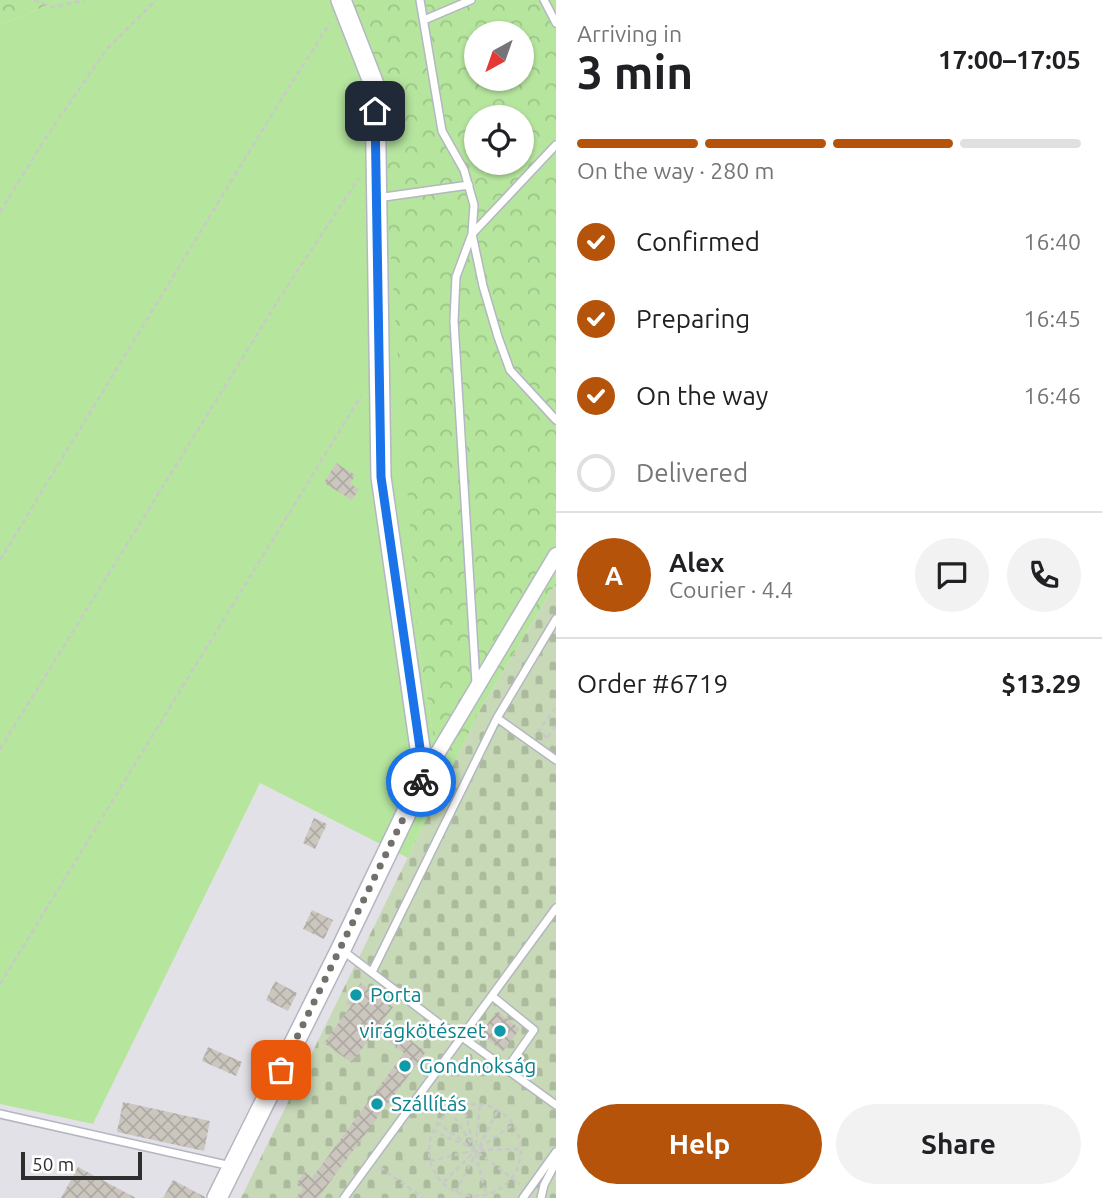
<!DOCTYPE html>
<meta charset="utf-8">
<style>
:root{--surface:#fff;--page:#f2f2f2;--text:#202124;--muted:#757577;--line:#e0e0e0;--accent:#b45309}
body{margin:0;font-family:Ubuntu,sans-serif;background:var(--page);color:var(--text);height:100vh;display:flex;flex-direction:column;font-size:26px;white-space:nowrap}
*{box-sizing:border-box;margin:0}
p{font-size:23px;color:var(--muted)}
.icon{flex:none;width:38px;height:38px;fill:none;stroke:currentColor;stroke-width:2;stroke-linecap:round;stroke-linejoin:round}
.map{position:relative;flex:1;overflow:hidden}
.panel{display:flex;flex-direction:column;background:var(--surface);width:546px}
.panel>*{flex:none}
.needle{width:46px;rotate:220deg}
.controls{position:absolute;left:464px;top:21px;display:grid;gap:14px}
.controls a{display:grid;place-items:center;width:70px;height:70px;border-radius:50%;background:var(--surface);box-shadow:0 2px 5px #0004;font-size:35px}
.scale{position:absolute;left:21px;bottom:18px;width:121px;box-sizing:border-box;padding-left:7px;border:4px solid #2e2e2e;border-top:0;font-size:19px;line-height:24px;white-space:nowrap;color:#2e2e2e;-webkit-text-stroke:5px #fff;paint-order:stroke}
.pin{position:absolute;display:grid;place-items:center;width:60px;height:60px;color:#fff;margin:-30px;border-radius:14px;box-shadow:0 4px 10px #0006}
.courier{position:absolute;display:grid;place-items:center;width:70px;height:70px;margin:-35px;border:5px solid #1a73e8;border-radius:50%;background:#fff;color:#222;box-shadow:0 2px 9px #0007}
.summary em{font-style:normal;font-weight:700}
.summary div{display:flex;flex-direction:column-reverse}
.summary{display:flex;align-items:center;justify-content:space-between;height:119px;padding:0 21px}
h1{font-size:46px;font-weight:700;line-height:52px}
.bar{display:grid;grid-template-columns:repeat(4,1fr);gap:10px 7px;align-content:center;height:84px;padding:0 21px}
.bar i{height:9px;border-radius:5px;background:var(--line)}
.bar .active{background:var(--accent)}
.bar p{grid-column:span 4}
.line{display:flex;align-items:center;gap:18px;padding:0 21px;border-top:2px solid var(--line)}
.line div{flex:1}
.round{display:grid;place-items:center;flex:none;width:74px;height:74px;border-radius:37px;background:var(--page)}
ol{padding:0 21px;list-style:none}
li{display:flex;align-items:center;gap:21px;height:77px}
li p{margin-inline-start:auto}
li .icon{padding:7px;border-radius:50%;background:var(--accent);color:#fff;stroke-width:4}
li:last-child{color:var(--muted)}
li i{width:38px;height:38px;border:4px solid var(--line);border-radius:50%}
.button{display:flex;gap:14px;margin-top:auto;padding:14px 21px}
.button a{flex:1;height:80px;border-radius:42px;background:var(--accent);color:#fff;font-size:28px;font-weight:700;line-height:80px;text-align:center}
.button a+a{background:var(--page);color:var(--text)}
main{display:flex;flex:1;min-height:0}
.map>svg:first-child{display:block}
.industrial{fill:#e3e1e8}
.forest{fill:url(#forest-crowns);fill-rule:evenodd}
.cemetery{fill:url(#cemetery-stones)}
.garden{fill:#b6e59e}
.building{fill:url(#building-cross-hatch)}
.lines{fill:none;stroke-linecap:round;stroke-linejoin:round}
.lane-casing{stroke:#b4b7c1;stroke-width:10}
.street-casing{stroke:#b4b7c1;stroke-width:17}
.secondary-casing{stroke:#b4b7c1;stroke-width:22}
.path{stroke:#c9c9c9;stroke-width:2.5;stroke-dasharray:5 3.5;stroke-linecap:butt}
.lane{stroke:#fff;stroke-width:7}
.street{stroke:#fff;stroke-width:14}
.secondary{stroke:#fff;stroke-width:19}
.done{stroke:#726f6d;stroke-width:7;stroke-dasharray:0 12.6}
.route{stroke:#1a73e8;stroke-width:9}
.culture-dot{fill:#0f9aa8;stroke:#fff;stroke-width:2.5}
.labels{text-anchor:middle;stroke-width:5;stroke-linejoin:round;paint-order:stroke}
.culture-label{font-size:21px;fill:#0d838f;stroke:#fff;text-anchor:start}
</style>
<main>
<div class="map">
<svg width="556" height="1198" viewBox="0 0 556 1198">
<defs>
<pattern id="forest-crowns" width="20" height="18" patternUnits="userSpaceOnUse" patternTransform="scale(1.75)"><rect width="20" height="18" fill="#b6e59e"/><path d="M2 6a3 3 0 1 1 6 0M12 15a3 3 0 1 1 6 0" fill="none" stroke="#9dc588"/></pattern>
<pattern id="cemetery-stones" width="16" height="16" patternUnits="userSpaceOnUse" patternTransform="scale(1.75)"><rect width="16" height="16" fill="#c8d9b8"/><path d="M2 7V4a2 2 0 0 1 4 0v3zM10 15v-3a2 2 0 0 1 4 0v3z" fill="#acbb9e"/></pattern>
<pattern id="building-cross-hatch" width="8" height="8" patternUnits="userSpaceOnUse" patternTransform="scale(1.75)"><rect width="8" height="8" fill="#cbc7bf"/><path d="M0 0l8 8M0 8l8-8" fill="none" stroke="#afaba4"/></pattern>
</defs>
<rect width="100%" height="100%" fill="#efe9e1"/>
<path class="industrial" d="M 260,783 L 408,858 L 356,963 L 341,1198 L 0,1198 L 0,1104 L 93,1124 Z"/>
<path class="forest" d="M 0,0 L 60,0 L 0,25 Z
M 350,0 L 556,0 L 556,583 L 480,710 L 408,858 L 440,778 L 418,641 ZM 476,33 L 522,33 L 522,79 L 476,79 ZM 476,117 L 522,117 L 522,163 L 476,163 Z"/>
<path class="cemetery" d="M 556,583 L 556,1198 L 241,1198 L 480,710 Z"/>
<path class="garden" d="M 60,0 L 350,0 L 379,87 L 418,641 L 440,778 L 408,858 L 260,783 L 93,1124 L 0,1104 L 0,25 Z"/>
<path class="building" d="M 336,463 L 355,475 L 350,484 L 359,489 L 352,500 L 324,483 Z
M 314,818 L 327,824 L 315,849 L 303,843 Z
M 312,910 L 333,920 L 324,939 L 303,929 Z
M 275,981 L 297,993 L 288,1011 L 266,1000 Z
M 361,983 L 393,1007 L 383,1020 L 426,1052 L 318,1198 L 296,1198 L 303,1189 L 296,1184 L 305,1172 L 312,1178 L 404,1053 L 375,1031 L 352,1063 L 324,1043 L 351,1006 L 346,1003 Z
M 497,1011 L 520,1029 L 503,1051 L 480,1034 Z
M 208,1047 L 242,1062 L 236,1076 L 202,1061 Z
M 123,1102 L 210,1121 L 204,1151 L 117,1132 Z
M 78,1167 L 136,1198 L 61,1198 Z
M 173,1180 L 205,1197 L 205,1198 L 163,1198 Z"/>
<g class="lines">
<g class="lane-casing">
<path id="lane" d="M 420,0 L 442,131 L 464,170 L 474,205 L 472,234 L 456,277 L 454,321 L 476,683
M 544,0 L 556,23
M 424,20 L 471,0
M 556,145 L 472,234 L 483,286 L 498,337 L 510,370 L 556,420
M 377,198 L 469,185
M 497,718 L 556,760
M 342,950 L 441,1025 L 462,1037 L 556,1105
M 372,972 L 497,718 L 556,619
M 492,996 L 534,1030 L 506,1070
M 0,1114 L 231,1166
M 344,1198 L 556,908
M 523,1198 L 556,1152
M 541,1198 L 544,1185 L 556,1162"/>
</g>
<g class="street-casing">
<path id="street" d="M 424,776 L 556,555"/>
</g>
<g class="secondary-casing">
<path id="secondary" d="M 217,1198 L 341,949 L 424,776 L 381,477 L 375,87 L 341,0"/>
</g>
<path class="path" d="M 34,0 L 53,7 L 85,0
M 0,212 L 47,136 L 106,50 L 156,0
M 0,560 L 279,103 L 330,23
M 548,737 L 556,725
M 547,738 L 539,730 L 556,707
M 0,749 L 284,291 L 359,178
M 0,984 L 361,396
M429 1150a46 46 0 1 1 92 0a46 46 0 1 1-92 0Z
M 463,1104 L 486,1195
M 450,1110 L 474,1148
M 437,1122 L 520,1184
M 432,1130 L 469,1147
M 476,1145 L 480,1103
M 479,1148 L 514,1124
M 430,1161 L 476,1150 L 522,1149
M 380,1167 L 423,1198
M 444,1182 L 474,1152
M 456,1192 L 498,1110"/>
<use href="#lane" class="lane"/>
<use href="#street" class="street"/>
<use href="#secondary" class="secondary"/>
</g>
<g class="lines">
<path class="done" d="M 281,1070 L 421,782"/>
<path class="route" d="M 375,111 L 381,477 L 424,776 L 421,782"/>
</g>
<g class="culture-dot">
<circle cx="356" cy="995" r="7"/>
<circle cx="500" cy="1031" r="7"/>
<circle cx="405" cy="1066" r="7"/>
<circle cx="377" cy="1104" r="7"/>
</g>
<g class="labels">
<g class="culture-label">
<text x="370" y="1002">Porta</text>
<text x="486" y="1038" text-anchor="end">virágkötészet</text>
<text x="419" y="1073">Gondnokság</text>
<text x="391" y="1111">Szállítás</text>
</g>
</g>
</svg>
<div class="controls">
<a><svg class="needle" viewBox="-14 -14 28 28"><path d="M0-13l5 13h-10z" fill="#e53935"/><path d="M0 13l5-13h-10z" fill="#757577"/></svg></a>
<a><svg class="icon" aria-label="locate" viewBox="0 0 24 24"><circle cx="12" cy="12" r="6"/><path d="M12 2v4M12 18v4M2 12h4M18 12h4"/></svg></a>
</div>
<div class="scale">50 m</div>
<div class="pin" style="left:281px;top:1070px;background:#ea580c"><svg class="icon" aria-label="bag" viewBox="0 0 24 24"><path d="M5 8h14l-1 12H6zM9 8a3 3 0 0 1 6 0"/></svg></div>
<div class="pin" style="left:375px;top:111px;background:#1f2937"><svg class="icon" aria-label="home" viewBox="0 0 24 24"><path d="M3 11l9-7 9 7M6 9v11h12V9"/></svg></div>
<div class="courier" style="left:421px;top:782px"><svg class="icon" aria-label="bike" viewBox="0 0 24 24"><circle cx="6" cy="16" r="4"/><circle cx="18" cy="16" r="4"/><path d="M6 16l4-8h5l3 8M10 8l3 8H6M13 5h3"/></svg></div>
</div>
<section class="panel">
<div class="summary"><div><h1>3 min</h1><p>Arriving in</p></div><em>17:00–17:05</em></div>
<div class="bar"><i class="active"></i><i class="active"></i><i class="active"></i><i></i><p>On the way · 280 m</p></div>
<ol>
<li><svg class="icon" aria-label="check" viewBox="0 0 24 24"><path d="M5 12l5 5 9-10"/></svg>Confirmed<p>16:40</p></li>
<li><svg class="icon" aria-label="check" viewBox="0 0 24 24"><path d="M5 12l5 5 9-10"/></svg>Preparing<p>16:45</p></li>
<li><svg class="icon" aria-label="check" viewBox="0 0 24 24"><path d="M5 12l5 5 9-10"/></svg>On the way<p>16:46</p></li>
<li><i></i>Delivered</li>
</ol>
<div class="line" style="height:126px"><b class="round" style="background:var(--accent);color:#fff">A</b><div><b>Alex</b><p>Courier · 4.4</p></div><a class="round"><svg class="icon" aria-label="chat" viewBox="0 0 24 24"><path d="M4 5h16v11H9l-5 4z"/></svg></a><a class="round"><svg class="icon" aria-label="phone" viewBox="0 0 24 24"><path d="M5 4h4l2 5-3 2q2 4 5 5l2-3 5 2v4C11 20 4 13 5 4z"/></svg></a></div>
<div class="line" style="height:91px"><div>Order #6719</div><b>$13.29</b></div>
<div class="button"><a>Help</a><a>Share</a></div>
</section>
</main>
